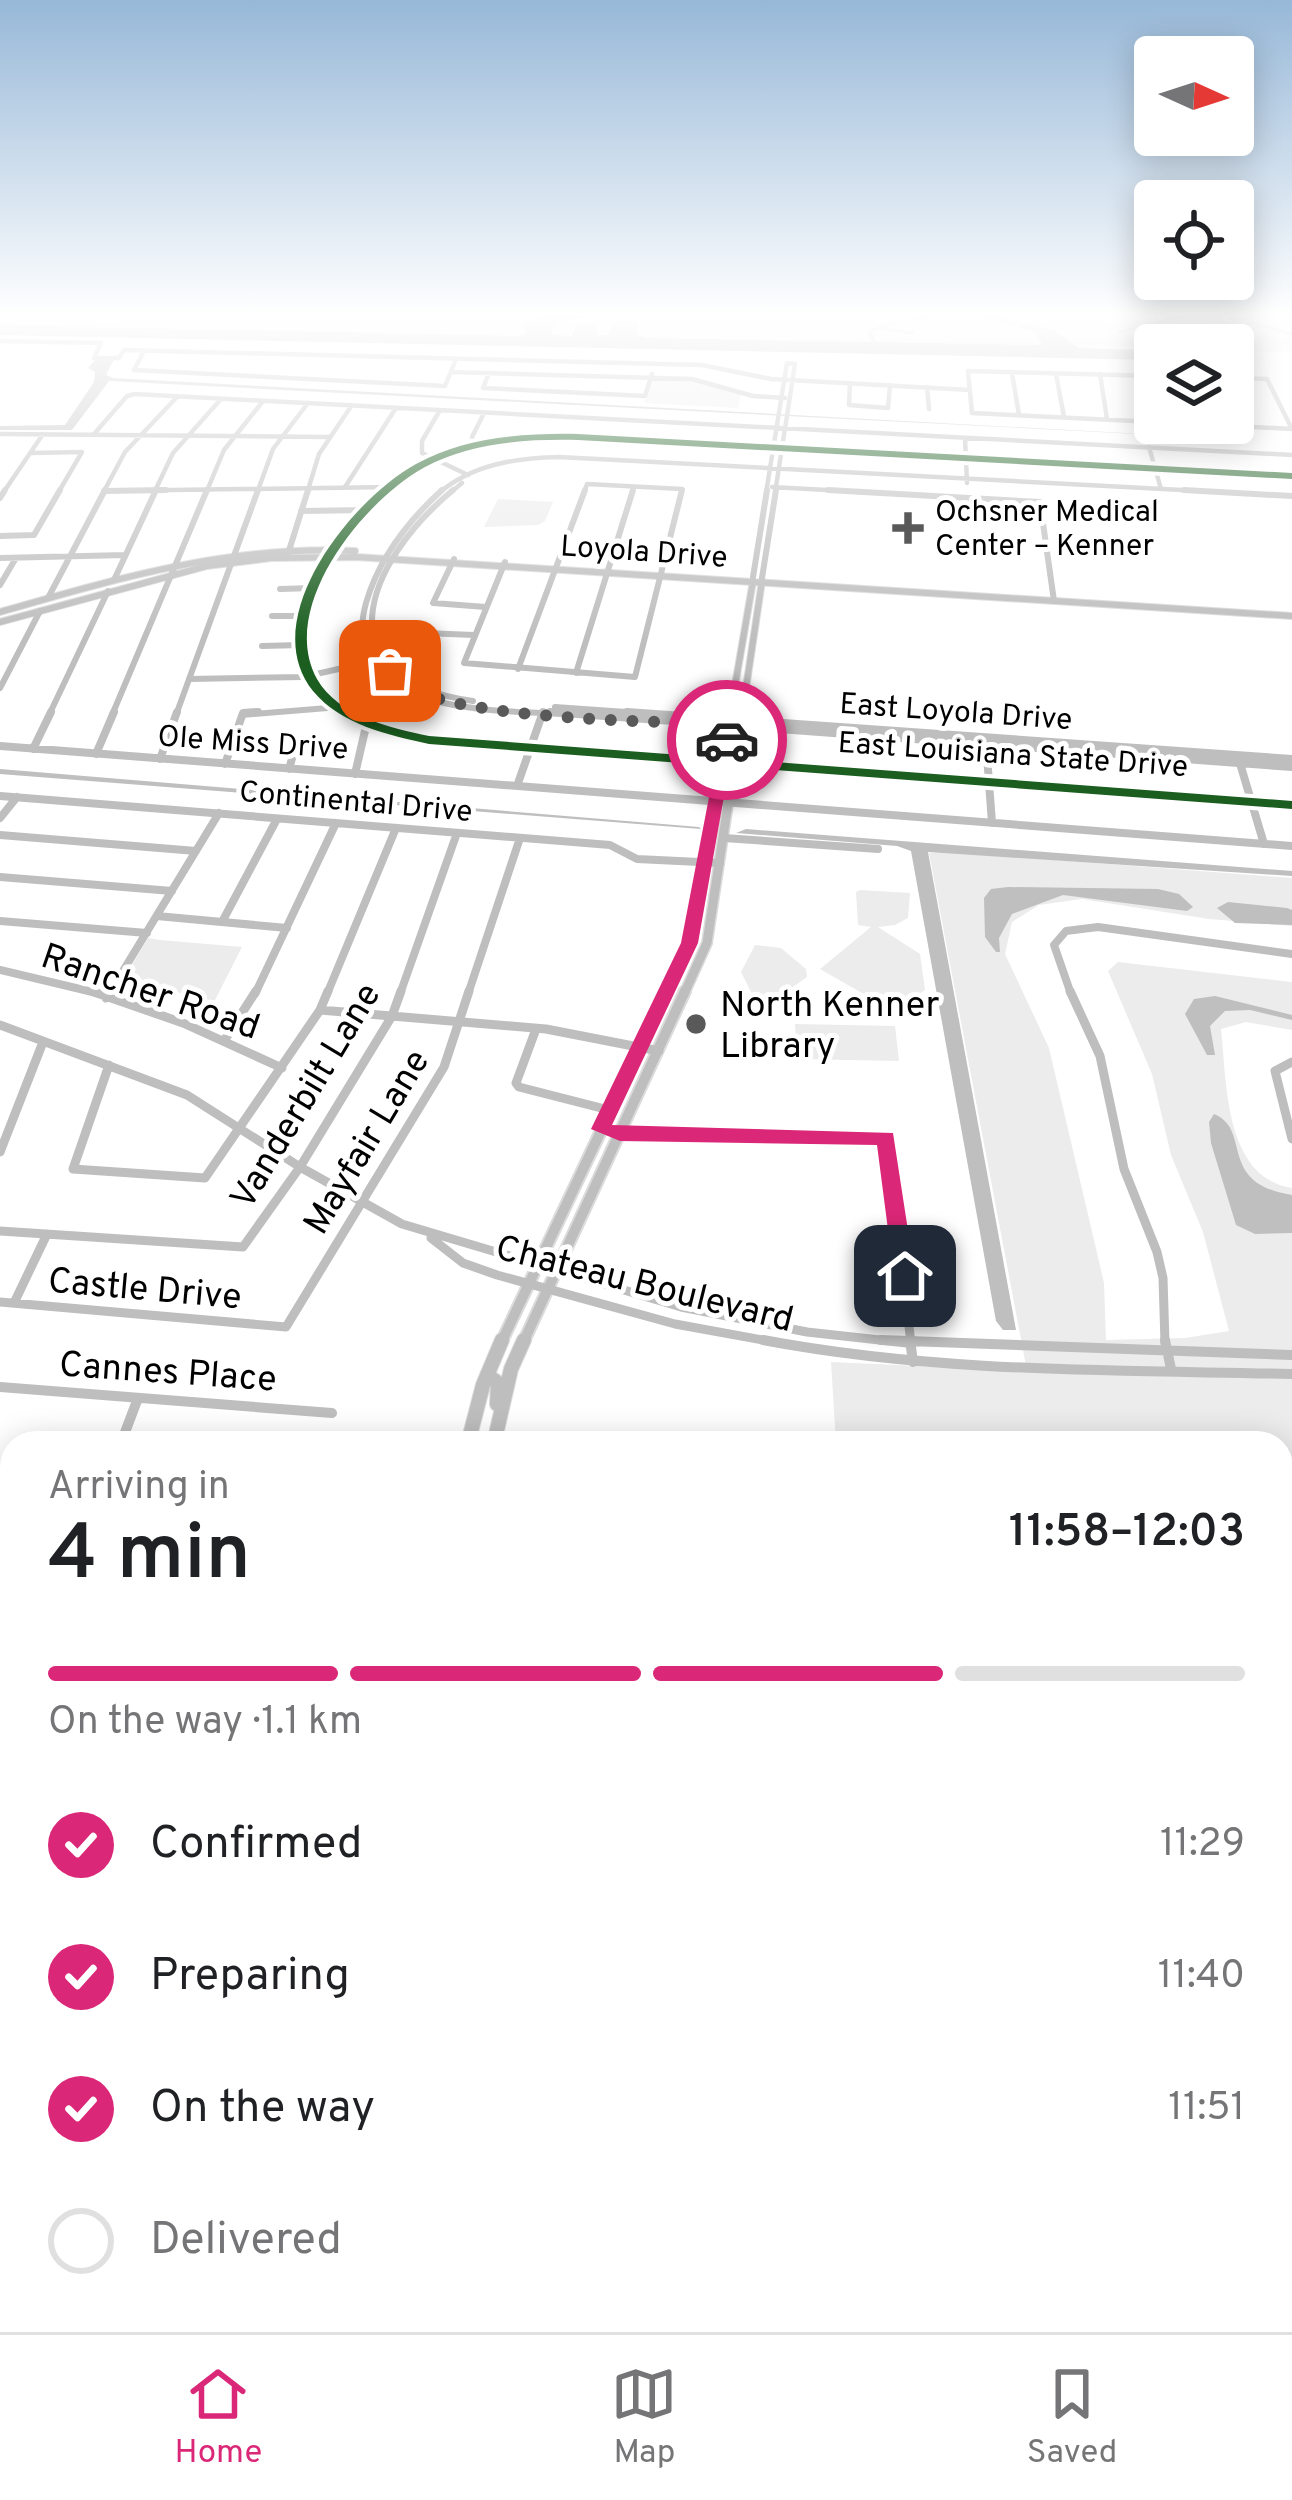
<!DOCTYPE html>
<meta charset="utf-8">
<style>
:root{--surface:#fff;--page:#f6f6f6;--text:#202124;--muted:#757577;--line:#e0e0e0;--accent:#db2777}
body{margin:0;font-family:Overpass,sans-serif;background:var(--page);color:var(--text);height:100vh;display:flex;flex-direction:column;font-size:45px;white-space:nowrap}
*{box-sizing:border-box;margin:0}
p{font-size:39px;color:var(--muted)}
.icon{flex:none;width:66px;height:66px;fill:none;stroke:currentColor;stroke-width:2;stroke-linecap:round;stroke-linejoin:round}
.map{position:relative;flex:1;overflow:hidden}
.panel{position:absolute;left:0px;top:1431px;width:1293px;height:903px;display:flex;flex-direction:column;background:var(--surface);border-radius:36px 36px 0 0;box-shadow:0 6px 30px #0003}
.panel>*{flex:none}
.needle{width:78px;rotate:93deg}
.tools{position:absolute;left:1134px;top:36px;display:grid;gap:24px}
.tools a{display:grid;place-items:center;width:120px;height:120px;border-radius:12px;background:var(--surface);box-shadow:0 6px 30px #0003;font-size:60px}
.pin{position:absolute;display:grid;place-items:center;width:102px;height:102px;color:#fff;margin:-51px;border-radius:24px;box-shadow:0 6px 18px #0006}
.courier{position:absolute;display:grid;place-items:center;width:120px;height:120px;margin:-60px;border:9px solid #db2777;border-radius:50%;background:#fff;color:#222;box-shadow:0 3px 15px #0007}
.head em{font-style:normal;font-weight:600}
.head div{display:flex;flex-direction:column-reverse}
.head{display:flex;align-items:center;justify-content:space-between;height:204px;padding:0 48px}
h1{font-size:78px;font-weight:600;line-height:90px}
.bar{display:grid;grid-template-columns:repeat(4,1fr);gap:18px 12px;align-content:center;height:144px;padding:0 48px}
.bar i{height:15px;border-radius:9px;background:var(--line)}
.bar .active{background:var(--accent)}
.bar p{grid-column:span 4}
ol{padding:0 48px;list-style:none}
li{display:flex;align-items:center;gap:36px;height:132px}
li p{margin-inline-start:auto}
li .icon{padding:12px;border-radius:50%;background:var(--accent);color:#fff;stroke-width:4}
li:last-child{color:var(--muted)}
li i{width:66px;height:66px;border:6px solid var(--line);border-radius:50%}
.tabs{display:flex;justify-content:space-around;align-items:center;height:168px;border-top:3px solid var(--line);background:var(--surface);font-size:33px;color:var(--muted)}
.tabs a{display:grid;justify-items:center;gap:6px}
.tabs .active{color:var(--accent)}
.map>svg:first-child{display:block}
.green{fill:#ececec}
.water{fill:#bfbfbf}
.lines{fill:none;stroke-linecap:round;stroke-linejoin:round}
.stream{stroke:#bfbfbf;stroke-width:3}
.major-far4-casing{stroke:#dbdbdb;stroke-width:8}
.major-far3-casing{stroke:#dbdbdb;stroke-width:12}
.major-far2-casing{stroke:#dbdbdb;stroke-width:14}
.major-far1-casing{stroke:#dbdbdb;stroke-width:16}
.major-casing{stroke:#dbdbdb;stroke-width:20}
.minor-far5{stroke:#bebebe;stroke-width:4.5}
.minor-far4{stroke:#bebebe;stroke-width:6}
.minor-far3{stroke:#bebebe;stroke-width:8}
.minor-far2{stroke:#bebebe;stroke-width:9}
.minor-far1{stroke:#bebebe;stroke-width:10}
.minor{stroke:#bebebe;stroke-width:14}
.major-far4{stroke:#bebebe;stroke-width:6}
.major-far3{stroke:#bebebe;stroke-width:9}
.major-far2{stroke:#bebebe;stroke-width:10}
.major-far1{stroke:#bebebe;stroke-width:14}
.major{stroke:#bebebe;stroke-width:16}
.cycleway-casing{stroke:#fff;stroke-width:8}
.cycleway{fill:#1b5e20;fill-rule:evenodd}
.route{fill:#db2777}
.done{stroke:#595959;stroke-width:12;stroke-dasharray:0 21.6}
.poi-dot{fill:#595959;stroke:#fff;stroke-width:4.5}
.labels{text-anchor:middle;stroke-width:10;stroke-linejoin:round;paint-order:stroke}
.far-poi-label{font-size:30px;fill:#000;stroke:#fff;text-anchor:start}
.far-street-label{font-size:30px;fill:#000;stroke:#fff}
.street-label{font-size:36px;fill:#000;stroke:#fff}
.poi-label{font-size:36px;fill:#000;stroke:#fff;text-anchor:start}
</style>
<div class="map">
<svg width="1292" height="2332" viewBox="0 0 1292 2332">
<rect width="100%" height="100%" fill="#fff"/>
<path class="green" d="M 0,315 L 546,315 L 521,325 L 527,333 L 520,336 L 0,325 Z
M 591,315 L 971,315 L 1036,332 L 1043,345 L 647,338 L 637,335 L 637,322 L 613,324 L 605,336 L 596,334 L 599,326 L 575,327 L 568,337 L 553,335 L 554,323 L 578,321 Z
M 993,315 L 1292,315 L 1292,352 L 1233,351 L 1233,345 L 1079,348 L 1055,331 Z
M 654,378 L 695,380 L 741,394 L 738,408 L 644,403 Z
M 498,499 L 553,502 L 545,521 L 538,525 L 484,527 Z
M 949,852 L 1292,878 L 1292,926 L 1209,919 L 1082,899 L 1039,905 L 1012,922 L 1005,954 L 1049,1048 L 1104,1283 L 1106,1340 L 1185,1338 L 1229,1331 L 1203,1232 L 1171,1155 L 1152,1074 L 1108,971 L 1118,962 L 1292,982 L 1292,1030 L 1246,1022 L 1221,1029 C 1227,1083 1224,1177 1292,1188 L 1292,1533 L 1281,1532 L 1281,1443 L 836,1443 L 831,1362 L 1027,1371 L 929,853 Z
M 860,890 L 910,893 L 908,918 L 895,925 L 878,927 L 920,954 L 925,990 L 895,1012 L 820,969 L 871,927 L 858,925 L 856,892 Z
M 148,938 L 160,940 L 242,947 L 213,1004 L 126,975 Z
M 755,945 L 781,948 L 806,969 L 807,977 L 780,996 L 753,996 L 741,972 Z
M 795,1024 L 895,1026 L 899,1061 L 797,1059 Z
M 1281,1674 L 1292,1696 L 1292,2332 L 1212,2332 L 1208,2322 L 1281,2322 Z"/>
<path class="water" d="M 546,315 L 595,316 L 554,323 L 552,335 L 571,336 L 578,325 L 598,325 L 597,335 L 608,335 L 614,322 L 637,321 L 637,335 L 647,338 L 1042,345 L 1036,332 L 971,315 L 993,315 L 1055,331 L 1079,348 L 1155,350 L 1155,360 L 0,335 L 0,325 L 520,336 L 527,333 L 521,324 Z
M 114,359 L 106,375 L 113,378 L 1292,442 L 109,381 L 72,430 L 0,430 L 0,426 L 65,425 L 94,382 L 95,372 L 88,368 L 95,360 Z
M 0,769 L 699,827 L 701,829 L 0,774 Z
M 746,829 L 1292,871 L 1292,876 L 928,852 L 1016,1330 L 1003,1330 L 996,1321 L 911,851 L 897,846 L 736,833 Z
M 1008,887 L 1158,889 L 1179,894 L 1193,907 L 1187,911 L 1063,895 L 1012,914 L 999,938 L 1000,952 L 996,952 L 985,937 L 984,898 L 991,889 Z
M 1228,902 L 1287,908 L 1292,910 L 1292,925 L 1235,923 L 1217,908 Z
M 1215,996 L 1292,1015 L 1292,1020 L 1250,1010 L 1225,1011 L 1210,1026 L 1215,1055 L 1207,1055 L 1185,1014 L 1194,999 Z
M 1214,1114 C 1253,1130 1216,1183 1292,1195 L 1292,1233 L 1255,1234 L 1236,1225 L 1211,1143 L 1209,1122 Z"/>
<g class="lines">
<path class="stream" d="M 905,315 L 901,321 L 932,317
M 1226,315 L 1292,334
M 901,321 L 877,328 L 913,333
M 1119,332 L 1186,315
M 875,343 L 869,331 L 876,329"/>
<g class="major-far4-casing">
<path id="major-far4" d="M 0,612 C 118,578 231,545 355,551
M 0,622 L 207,566 L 271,558 L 356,557 L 1292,616
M 730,715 L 753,581
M 742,715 L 762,581"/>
</g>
<g class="major-far3-casing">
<path id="major-far3" d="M 666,994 L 690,943 L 730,712
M 684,994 L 707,943 L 742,712"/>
</g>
<g class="major-far2-casing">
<path id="major-far2" d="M 501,1343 L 667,991
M 523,1343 L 685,991"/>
</g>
<g class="major-far1-casing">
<path id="major-far1" d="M 487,1375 L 498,1383 L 497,1404
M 468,1443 L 483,1385 L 502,1340
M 494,1443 L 511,1369 L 524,1340"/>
</g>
<g class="major-casing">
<path id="major" d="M 238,2332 L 241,2322
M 250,2332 L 251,2322
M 273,2332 L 276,2322"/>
</g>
<path class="minor-far5" d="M 0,341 L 101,343 L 94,358 L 119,358 L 124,350 L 702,365 L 771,379 L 970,390
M 144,351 L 134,370 L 445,386 L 456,359
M 451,372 L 692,379 L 753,396 L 785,398
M 489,373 L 483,388 L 645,396 L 652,374
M 1012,373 L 1019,415
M 1056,374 L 1064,417
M 1100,374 L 1107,419
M 1141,376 L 1153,422
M 1155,376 L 968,371 L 972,413 L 1155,422
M 850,383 L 849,405 L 888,408 L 890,385
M 927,387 L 929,409
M 1233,398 L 1245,427
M 440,410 L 422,441 L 422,453 L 468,475
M 1177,423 L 1292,429 L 1267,379 L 1233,378
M 0,434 L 329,437
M 94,434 L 127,396 L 135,394 L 1292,455
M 965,438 L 967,483
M 476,446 L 472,437 L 484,413
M 1149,447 L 1161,489
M 30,453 L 82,452 L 58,493
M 345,487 L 396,408
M 772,487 L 882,493
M 104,491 L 390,487
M 3,493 L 43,434
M 103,493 L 125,452 L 177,397
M 154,493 L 173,453 L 221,399
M 206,493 L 224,450 L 263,401
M 257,493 L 273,449 L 308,403
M 307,493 L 319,454 L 352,405
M 383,493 C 432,449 494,438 558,437 L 1292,476
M 439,493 C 473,464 516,458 559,457 L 1239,493
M 450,493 L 462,483
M 584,493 L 587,484 L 682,489 L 681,493
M 632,493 L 634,487
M 766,493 L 787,363 L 795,364 L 775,493"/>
<path class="minor-far4" d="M 442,490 C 408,521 379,558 366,603 C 333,722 518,710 590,715
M 453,490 C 365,563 319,680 473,701
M 828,490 L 1040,502 L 1054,601
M 1184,490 L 1292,496
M 104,491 L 166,490
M 0,498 L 5,490
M 301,511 L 366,510
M 0,536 L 34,535 L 60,490
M 287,557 L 308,490
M 0,558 L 125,555
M 454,559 L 433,603 L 486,607
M 505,562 L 464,663 L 635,677 L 682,490
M 753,577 L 767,490
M 762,578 L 776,490
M 114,580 L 156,490
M 0,585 L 16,558
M 280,589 L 314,588
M 48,598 L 105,490
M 272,616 L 305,616
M 374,631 L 474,635
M 262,646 L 301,645
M 518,669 L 585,490
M 576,673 L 633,490
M 189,679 L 303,677 L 374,661
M 0,688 L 40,611
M 555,707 L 669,715
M 49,715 L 108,591
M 112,715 L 207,490
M 176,715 L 258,490
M 242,715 L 340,707
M 352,715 C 250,657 324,546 387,490"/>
<path class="minor-far3" d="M 346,712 L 429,740 L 1292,805
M 550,712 L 1292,767
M 627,712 L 1292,759
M 986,742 L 992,823
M 0,746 L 1292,846
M 33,749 L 51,712
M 96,754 L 114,712
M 160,759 L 177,712
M 1239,760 L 1264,844
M 225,764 L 243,713 L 258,712
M 289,769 L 295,748
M 355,774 L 367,722
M 517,786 L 543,712
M 0,796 L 610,845 L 637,859 L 720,863
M 0,818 L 17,797
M 0,835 L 196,851
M 724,838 L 878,849
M 0,877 L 172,891
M 157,916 L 287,928
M 0,921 L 147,933
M 222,922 L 277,819
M 0,970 L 101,994
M 109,994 L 219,813
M 255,994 L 336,823
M 327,994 L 396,828
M 400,994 L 457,833
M 468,994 L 520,838
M 1071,994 L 1054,945 L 1066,931 L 1098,927 L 1292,954"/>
<path class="minor-far2" d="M 91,991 L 183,1023 L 282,1068
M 1070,991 L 1100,1056 L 1124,1169 L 1157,1252 L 1163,1278 L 1165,1343
M 106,998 L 110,991
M 320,1010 L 546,1029 L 659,1051
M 0,1025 L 187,1095 L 300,1167 L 402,1224 L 681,1307 L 807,1332 L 907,1343
M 536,1029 L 516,1083 L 519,1087 L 609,1110
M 224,1041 L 256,991
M 1292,1062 L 1275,1071 L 1292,1139
M 109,1065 L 73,1169 L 205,1178 L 320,1010 L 328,991
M 601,1129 L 620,1134 L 886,1138 L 911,1343
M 0,1152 L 43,1042
M 0,1231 L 243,1247 L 300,1167 L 392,1016 L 401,991
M 431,1238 L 463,1263 L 497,1275 L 675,1324 L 779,1343
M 0,1302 L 286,1327 L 444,1067 L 469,991
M 14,1303 L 47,1234"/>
<path class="minor-far1" d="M 763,1340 C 937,1373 1115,1370 1292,1374
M 881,1340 L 1292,1355
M 910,1340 L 913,1362
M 1165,1340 L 1171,1369
M 0,1387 L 332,1413
M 121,1443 L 138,1398
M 0,1569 L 12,1564"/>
<path class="minor" d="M 0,1846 L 12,1848
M 0,1910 L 12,1911
M 109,2332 L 111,2322"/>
<use href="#major-far4" class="major-far4"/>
<use href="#major-far3" class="major-far3"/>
<use href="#major-far2" class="major-far2"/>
<use href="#major-far1" class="major-far1"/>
<use href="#major" class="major"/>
<g class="cycleway-casing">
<path id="cycleway" d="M 578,434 L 1292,473 L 1292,479 L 578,440 C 526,439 472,442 425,467 C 364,500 277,607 317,679 C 338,716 391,728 429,736 L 1292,801 L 1292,809 L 429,744 C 389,735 341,725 313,691 C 255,619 352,499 416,464 C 465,437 523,433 578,434 Z"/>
</g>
<use href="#cycleway" class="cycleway"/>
</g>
<linearGradient id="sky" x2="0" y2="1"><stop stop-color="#97b8d8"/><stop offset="0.49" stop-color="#fff"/><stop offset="1" stop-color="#fff" stop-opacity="0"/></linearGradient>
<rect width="1292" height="641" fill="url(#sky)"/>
<path class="route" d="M 727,736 L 734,740 L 698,943 L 612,1125 L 893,1133 L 915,1276 L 905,1285 L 894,1276 L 877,1145 L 620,1141 L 591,1129 L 681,943 L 720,740 Z"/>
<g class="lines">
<path class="done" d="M 390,671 L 380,659 L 369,662 C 415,725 648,718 729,726 L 727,740"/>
</g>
<g class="poi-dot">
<path d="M902 510h12v12h12v12h-12v12h-12v-12h-12v-12h12z"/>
<circle cx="696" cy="1024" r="12"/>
</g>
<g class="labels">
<g class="far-poi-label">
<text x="935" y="521">Ochsner Medical<tspan x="935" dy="34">Center – Kenner</tspan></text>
</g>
<g class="far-street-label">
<text transform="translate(644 551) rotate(4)" y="10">Loyola Drive</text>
<text transform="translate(956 711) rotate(4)" y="10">East Loyola Drive</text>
<text transform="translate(253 742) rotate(4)" y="10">Ole Miss Drive</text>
<text transform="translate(1013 754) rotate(4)" y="10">East Louisiana State Drive</text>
<text transform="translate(356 801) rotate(5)" y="10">Continental Drive</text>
</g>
<g class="street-label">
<text transform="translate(151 990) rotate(19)" y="13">Rancher Road</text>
<text transform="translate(304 1095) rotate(-59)" y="13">Vanderbilt Lane</text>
<text transform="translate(365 1141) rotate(-59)" y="13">Mayfair Lane</text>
<text transform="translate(645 1282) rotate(14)" y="13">Chateau Boulevard</text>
<text transform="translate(145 1287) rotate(5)" y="13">Castle Drive</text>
<text transform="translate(168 1370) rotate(4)" y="13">Cannes Place</text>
</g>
<g class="poi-label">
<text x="720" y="1016">North Kenner<tspan x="720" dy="41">Library</tspan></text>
</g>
</g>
</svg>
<div class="tools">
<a><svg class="needle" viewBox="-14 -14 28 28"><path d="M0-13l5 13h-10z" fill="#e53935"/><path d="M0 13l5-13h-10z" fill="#757577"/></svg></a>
<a><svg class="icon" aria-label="locate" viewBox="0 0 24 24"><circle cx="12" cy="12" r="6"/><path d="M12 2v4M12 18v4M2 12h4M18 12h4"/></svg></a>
<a><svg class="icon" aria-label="layers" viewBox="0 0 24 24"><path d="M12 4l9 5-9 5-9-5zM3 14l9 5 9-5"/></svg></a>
</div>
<div class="pin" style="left:390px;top:671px;background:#ea580c"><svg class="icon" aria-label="bag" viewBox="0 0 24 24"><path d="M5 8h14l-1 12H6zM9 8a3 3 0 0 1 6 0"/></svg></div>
<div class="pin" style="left:905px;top:1276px;background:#1f2937"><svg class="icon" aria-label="home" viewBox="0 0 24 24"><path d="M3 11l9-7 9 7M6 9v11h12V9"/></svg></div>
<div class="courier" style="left:727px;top:740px"><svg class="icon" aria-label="car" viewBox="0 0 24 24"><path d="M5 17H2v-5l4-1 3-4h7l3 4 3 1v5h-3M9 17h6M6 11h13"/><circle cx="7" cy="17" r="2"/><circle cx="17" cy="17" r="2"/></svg></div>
<section class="panel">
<div class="head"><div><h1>4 min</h1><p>Arriving in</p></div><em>11:58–12:03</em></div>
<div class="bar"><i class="active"></i><i class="active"></i><i class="active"></i><i></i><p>On the way · 1.1 km</p></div>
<ol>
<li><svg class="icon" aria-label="check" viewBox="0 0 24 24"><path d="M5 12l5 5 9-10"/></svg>Confirmed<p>11:29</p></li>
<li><svg class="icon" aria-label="check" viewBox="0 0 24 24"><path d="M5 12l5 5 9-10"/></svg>Preparing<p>11:40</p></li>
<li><svg class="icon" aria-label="check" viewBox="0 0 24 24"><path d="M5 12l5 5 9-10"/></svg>On the way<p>11:51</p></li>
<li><i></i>Delivered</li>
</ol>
</section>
</div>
<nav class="tabs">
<a class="active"><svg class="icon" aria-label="home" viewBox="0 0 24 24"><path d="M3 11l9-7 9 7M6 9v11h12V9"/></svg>Home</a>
<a><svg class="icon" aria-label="map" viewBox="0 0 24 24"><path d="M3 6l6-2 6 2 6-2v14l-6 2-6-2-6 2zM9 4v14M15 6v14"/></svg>Map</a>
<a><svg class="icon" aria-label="saved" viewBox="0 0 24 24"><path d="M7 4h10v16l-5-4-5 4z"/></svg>Saved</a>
</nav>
